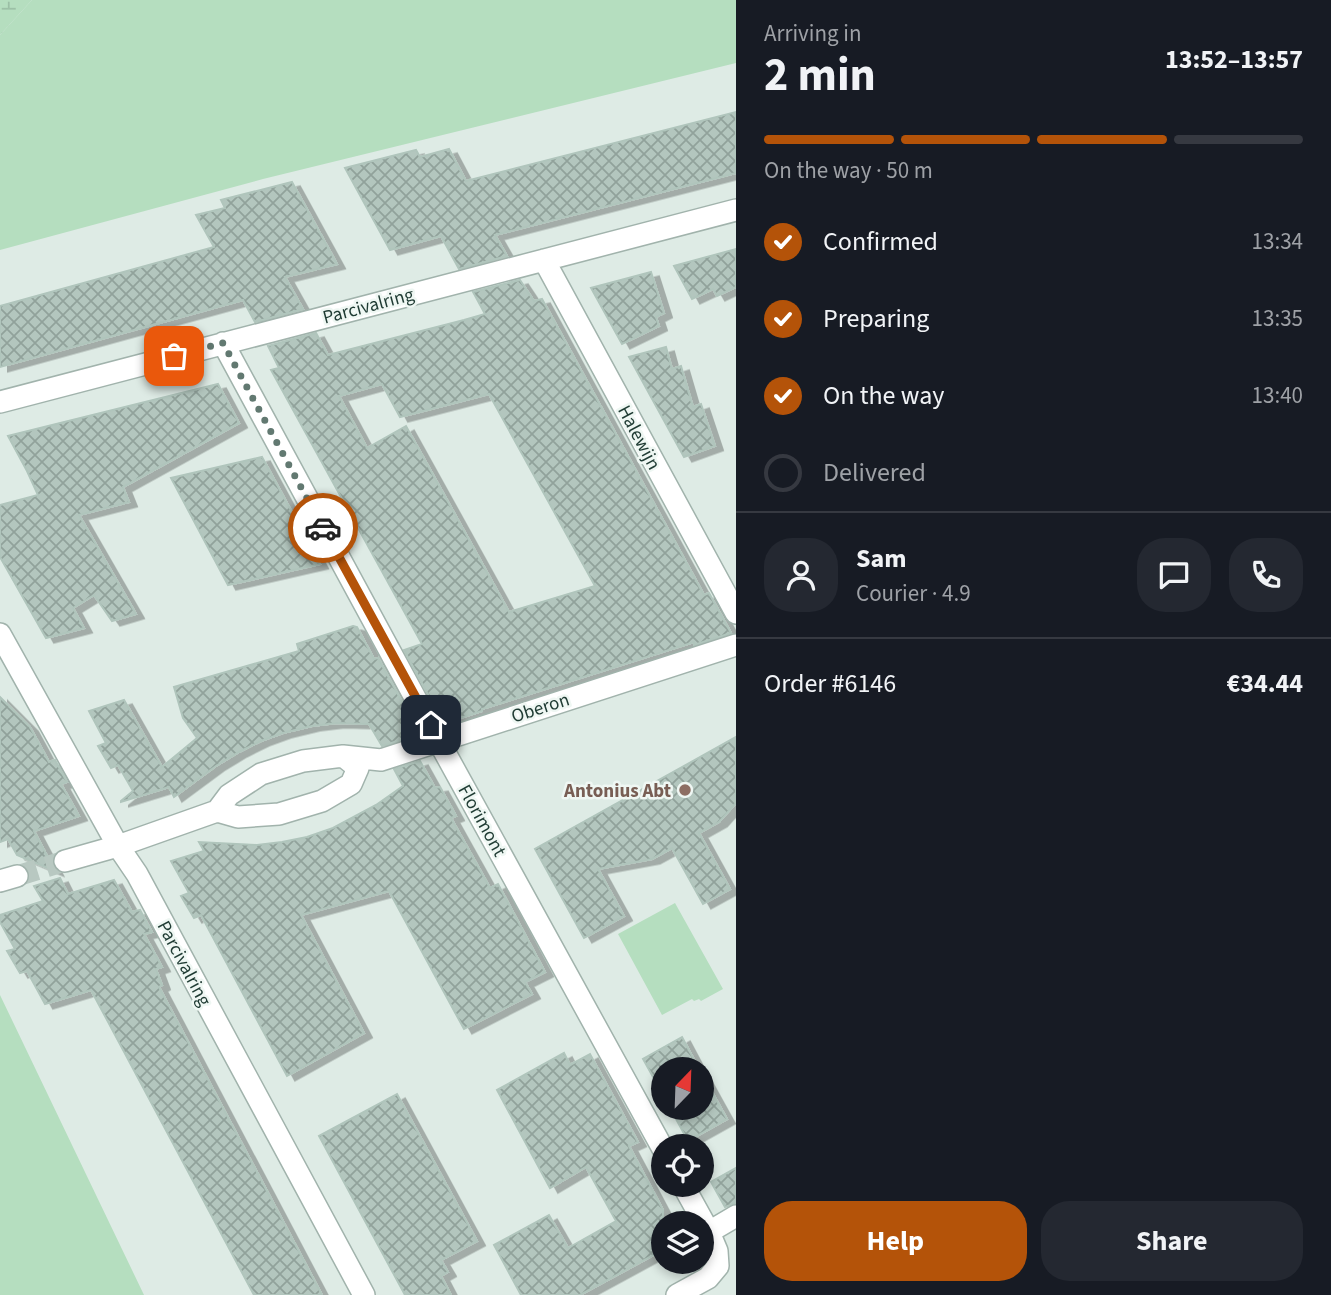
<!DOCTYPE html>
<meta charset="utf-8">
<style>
:root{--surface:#171b24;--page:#242831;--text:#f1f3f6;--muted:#9ea1a6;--line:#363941;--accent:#b45309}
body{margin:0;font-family:"Source Sans 3",sans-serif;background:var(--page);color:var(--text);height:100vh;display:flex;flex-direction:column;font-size:26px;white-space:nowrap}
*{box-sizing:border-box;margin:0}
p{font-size:23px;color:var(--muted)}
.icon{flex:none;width:38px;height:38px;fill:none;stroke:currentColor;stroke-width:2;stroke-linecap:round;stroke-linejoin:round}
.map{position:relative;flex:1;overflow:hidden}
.drawer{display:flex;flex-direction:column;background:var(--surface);width:595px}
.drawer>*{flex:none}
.needle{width:46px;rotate:23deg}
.controls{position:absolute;left:651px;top:1057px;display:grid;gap:14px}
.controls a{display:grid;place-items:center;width:63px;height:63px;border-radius:50%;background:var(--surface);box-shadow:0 4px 10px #0003;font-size:35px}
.pin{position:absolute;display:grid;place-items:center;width:60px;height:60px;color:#fff;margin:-30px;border-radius:14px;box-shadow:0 4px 10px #0006}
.courier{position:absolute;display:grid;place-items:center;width:70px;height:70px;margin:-35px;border:5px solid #b45309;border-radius:50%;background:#fff;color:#222;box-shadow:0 2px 9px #0007}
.headline em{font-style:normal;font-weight:700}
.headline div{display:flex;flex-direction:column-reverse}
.headline{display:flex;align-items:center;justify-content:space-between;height:119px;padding:0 28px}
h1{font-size:46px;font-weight:700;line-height:52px}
.bar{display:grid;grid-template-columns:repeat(4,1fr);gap:10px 7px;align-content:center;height:84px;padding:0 28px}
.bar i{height:9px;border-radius:5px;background:var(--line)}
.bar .current{background:var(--accent)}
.bar p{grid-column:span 4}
.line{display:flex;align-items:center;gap:18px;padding:0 28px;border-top:2px solid var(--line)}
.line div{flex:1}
.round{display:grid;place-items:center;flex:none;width:74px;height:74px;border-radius:28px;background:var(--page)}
ol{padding:0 28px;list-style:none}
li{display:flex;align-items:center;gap:21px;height:77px}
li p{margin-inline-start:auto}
li .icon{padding:7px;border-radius:50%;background:var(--accent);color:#fff;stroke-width:4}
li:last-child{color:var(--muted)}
li i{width:38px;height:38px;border:4px solid var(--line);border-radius:50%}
.action{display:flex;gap:14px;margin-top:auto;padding:14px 28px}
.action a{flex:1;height:80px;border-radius:28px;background:var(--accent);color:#fff;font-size:28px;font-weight:700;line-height:80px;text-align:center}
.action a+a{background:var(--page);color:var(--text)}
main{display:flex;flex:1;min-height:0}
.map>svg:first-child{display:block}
.green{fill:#b5debf}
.wetland{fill:url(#wetland-marsh)}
.building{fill:url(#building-cross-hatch);stroke:#b0c5bc;stroke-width:2;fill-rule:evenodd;filter:url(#shadow)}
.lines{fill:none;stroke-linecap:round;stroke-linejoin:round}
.street-tunnel{stroke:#b8c8c1;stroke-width:21;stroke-dasharray:21 10;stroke-linecap:butt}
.street-casing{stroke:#a1b3ac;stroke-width:24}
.street{stroke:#fff;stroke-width:21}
.done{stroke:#627971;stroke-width:7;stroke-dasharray:0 12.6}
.route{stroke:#b45309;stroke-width:9}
.education-dot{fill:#8d6e63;stroke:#eff7f3;stroke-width:2.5}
.labels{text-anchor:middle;stroke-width:5;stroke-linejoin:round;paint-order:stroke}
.street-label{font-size:19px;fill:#1f3b33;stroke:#eff7f3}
.education-label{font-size:19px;font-weight:bold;fill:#785e54;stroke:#eff7f3;text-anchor:end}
</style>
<main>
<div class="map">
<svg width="736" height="1295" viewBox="0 0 736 1295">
<defs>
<pattern id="wetland-marsh" width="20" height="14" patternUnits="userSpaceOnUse" patternTransform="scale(1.75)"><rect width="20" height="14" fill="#b5debf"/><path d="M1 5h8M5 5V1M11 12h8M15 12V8" fill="none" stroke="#9bbfa5"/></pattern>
<pattern id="building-cross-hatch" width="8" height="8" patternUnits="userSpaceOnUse" patternTransform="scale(1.75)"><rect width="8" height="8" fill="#b3c6be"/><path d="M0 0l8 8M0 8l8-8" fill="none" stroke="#91a29b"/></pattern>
<filter id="shadow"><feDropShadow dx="8" dy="4.5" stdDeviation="0" flood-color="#0004"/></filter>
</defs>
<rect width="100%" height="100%" fill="#deebe5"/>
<path class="green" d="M 32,0 L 736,0 L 736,63 L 263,179 L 0,250 L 0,35 Z
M 675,903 L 723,989 L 701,1001 L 699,999 L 694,1001 L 692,999 L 662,1015 L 618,934 Z
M 0,995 L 144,1295 L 0,1295 Z"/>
<path class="wetland" d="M 0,0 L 32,0 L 0,35 Z"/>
<path class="building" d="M 736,112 L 736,173 L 495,235 L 507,256 L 459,269 L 441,236 L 390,250 L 345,168 L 416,150 L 420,157 L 449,149 L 466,181 Z
M 292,182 L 337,264 L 285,277 L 303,309 L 255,322 L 243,300 L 0,367 L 0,306 L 214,247 L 196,215 L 225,208 L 221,200 Z
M 736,249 L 736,287 L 717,296 L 713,289 L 692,299 L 674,266 Z
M 651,272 L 664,313 L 656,317 L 659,326 L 622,344 L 591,288 Z
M 520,280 L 534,301 L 542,299 L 704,595 L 709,593 L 731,633 L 694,645 L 694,642 L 482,709 L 482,711 L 457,719 L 456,718 L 443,722 L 404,650 L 422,644 L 271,370 L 279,368 L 268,346 L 316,333 L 328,355 L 464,320 L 485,314 L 473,292 ZM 382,384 L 400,417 L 489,394 L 595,586 L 509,612 L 406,426 L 367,448 L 339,396 Z
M 666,347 L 672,369 L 681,366 L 693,407 L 701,404 L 715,446 L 684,457 L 629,357 Z
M 218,384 L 239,423 L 123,487 L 129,502 L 79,515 L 136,614 L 112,621 L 94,595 L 73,608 L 84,628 L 46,638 L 0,557 L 0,505 L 38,495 L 27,471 L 8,436 Z
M 262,457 L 320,564 L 228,585 L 171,478 Z
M 353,626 L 357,627 L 374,659 L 378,658 L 417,729 L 405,733 L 407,738 L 382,746 L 369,724 L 337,723 L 312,726 L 283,733 L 261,741 L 239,752 L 216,766 L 174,797 L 169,787 L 121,802 L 121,801 L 133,791 L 118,765 L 111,768 L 98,746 L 106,743 L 89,711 L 124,700 L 162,767 L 197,738 L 183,718 L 174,687 L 299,651 L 297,644 Z
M 0,697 L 30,727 L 49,762 L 55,760 L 67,782 L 61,784 L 79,816 L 34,831 L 55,871 L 17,855 L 8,839 L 0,842 Z
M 736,737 L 736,803 L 719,822 L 699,833 L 730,889 L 703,904 L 672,848 L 652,859 L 598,869 L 624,916 L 584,938 L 535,849 Z
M 420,761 L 435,788 L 440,787 L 456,816 L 451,818 L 490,888 L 498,884 L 545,972 L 525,982 L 532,994 L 464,1029 L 389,891 L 301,915 L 364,1033 L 287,1076 L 201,915 L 194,918 L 181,896 L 189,893 L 171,861 L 204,851 L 199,842 L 257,845 L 282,842 L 307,837 L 333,828 L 376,805 L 403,786 L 394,769 Z
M 60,878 L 68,894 L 114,880 L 132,912 L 140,910 L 152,932 L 144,934 L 162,967 L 156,969 L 162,985 L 159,987 L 322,1295 L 254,1295 L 91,990 L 45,1004 L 27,971 L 20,973 L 7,951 L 15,949 L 0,922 L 0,915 L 43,901 L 34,886 Z
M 682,1037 L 699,1069 L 663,1069 L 663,1095 L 643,1059 Z
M 564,1053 L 570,1065 L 590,1054 L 638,1142 L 629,1146 L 663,1210 L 663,1250 L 580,1295 L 521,1295 L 494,1245 L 549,1215 L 568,1248 L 616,1221 L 586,1167 L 550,1188 L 497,1090 Z
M 702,1074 L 727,1119 L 688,1141 L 670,1108 L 702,1108 Z
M 397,1094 L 477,1241 L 441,1260 L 448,1272 L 441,1276 L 451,1295 L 405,1295 L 319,1136 Z
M 736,1168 L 736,1203 L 725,1207 L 711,1182 Z"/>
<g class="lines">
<path class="street-tunnel" d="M 17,876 L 65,861"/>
<g class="street-casing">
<path id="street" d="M 544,260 L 736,613
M 223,343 L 438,740 L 663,1149
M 0,402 L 736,210
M 0,634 L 118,846 L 137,874 L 364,1295
M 343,756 L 381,760 L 736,645
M 65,861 L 118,846 L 217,811 L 229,795 L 261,774 L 303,761 L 343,756 L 358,768 L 351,784 L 322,801 L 279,814 L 238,817 L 217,811
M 0,881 L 17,876
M 683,1185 L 709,1232
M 677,1295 L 708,1278 L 718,1266 L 717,1251 L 709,1232 L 736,1216"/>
</g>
<use href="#street" class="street"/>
</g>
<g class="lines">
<path class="done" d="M 174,356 L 223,343 L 323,528"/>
<path class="route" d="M 323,528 L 431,725"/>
</g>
<circle class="education-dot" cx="685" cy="790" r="7"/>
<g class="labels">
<g class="street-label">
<text transform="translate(368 305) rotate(-15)" y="7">Parcivalring</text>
<text transform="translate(640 437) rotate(62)" y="7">Halewijn</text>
<text transform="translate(540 707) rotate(-18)" y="7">Oberon</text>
<text transform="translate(483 820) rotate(61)" y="7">Florimont</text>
<text transform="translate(185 963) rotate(62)" y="7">Parcivalring</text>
</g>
<g class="education-label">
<text x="671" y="797">Antonius Abt</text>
</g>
</g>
</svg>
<div class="controls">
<a><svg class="needle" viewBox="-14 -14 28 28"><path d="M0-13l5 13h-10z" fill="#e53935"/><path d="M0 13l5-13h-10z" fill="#9ea1a6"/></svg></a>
<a><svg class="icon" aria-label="locate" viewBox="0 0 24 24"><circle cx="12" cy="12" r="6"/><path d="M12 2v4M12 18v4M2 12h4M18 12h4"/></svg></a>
<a><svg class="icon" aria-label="layers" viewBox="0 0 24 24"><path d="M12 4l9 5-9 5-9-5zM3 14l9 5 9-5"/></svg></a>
</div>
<div class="pin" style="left:174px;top:356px;background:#ea580c"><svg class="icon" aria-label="bag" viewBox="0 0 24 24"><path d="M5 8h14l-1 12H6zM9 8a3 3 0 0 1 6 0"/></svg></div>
<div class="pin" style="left:431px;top:725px;background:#1f2937"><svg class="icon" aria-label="home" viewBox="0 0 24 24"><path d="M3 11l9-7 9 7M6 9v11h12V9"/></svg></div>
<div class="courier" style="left:323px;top:528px"><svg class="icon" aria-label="car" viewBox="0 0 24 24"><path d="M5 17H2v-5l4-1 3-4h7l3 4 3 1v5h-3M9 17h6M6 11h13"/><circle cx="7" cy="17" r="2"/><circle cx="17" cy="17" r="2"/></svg></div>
</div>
<section class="drawer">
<div class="headline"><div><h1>2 min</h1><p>Arriving in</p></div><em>13:52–13:57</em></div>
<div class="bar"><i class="current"></i><i class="current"></i><i class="current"></i><i></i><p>On the way · 50 m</p></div>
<ol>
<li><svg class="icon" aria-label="check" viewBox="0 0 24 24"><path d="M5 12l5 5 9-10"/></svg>Confirmed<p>13:34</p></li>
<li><svg class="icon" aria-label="check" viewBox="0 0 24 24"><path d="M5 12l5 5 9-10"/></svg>Preparing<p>13:35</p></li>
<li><svg class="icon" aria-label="check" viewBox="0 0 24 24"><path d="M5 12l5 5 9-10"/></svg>On the way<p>13:40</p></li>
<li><i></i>Delivered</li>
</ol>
<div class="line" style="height:126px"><a class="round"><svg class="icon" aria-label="person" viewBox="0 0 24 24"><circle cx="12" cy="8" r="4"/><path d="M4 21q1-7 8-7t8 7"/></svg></a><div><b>Sam</b><p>Courier · 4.9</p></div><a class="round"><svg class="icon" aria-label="chat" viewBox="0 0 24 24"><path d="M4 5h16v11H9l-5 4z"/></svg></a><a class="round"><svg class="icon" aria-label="phone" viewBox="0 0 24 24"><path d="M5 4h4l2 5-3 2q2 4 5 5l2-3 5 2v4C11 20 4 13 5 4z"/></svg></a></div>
<div class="line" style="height:91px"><div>Order #6146</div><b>€34.44</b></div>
<div class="action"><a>Help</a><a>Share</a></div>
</section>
</main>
